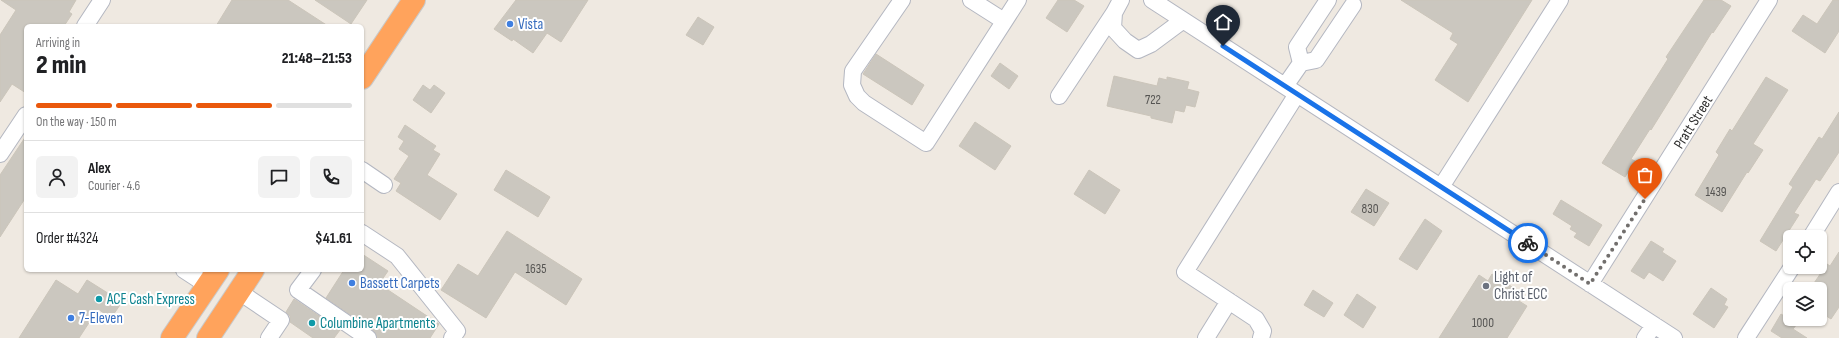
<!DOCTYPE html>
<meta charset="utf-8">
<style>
:root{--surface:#fff;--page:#f2f2f2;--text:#202124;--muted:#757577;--line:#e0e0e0;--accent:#ea580c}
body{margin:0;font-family:"Sofia Sans Condensed",sans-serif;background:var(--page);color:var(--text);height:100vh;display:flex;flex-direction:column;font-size:15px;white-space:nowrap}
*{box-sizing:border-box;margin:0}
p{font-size:13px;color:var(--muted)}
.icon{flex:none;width:22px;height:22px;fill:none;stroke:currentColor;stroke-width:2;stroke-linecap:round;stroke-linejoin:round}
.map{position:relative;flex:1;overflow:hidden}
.panel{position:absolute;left:24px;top:24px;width:340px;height:248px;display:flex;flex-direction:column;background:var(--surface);border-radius:6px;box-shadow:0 1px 3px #0004}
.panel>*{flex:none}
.buttons{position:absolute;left:1783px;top:230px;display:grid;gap:8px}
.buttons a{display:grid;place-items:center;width:44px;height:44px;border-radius:6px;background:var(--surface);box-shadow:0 1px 3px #0004;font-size:20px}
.pin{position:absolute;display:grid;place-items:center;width:34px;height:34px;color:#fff;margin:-41px -17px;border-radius:50% 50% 50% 0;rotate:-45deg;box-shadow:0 0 4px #0007}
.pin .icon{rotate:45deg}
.courier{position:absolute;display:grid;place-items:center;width:40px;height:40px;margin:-20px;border:3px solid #1a73e8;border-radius:50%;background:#fff;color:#222;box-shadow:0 1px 5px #0007}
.head em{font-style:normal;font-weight:800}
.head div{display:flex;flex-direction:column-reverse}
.head{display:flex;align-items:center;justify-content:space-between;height:68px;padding:0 12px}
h1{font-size:26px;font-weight:800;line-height:30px}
.bar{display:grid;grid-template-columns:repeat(4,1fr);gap:6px 4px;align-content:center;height:48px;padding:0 12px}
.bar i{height:5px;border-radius:3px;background:var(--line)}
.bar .current{background:var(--accent)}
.bar p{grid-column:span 4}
.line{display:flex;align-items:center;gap:10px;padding:0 12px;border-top:1px solid var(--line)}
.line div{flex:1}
.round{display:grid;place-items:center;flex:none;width:42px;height:42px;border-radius:6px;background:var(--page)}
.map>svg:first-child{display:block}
.building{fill:#cbc7bf;stroke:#cbc5ba}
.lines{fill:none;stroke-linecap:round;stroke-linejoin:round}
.minor-casing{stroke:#b4b7c1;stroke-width:18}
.highway-casing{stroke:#c9c9c9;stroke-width:24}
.minor{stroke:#fff;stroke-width:16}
.highway{stroke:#ffa35c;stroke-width:22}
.done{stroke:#726f6d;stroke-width:4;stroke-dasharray:0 7.2}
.route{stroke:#1a73e8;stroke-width:5}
.shop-dot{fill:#3f7fe0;stroke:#fff;stroke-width:1.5}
.worship-dot{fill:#6b7280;stroke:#fff;stroke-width:1.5}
.culture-dot{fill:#0f9aa8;stroke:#fff;stroke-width:1.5}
.labels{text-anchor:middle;stroke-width:4;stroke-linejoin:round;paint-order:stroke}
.number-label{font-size:13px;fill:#555452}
.shop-label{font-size:15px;fill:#366cbe;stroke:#fff;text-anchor:start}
.street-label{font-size:15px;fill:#2e2e2e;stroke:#fff}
.worship-label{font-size:15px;fill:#5b616d;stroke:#fff;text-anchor:start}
.culture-label{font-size:15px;fill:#0d838f;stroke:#fff;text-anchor:start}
</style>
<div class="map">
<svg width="1839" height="338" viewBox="0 0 1839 338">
<rect width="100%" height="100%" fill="#efe9e1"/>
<path class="building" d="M 1,0 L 76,0 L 69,12 L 72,14 L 64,26 L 26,26 L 26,93 L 12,84 L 0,102 L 0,35 L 16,10 Z
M 232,0 L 288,0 L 328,26 L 216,26 Z
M 315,0 L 367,0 L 351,24 Z
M 516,0 L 588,0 L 561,42 L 547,33 L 533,53 L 513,39 L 512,41 L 494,29 Z
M 1058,0 L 1074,0 L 1084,6 L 1067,32 L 1046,18 Z
M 1401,0 L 1532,0 L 1468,102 L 1435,80 L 1458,44 L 1450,39 L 1453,33 Z
M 1704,0 L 1721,0 L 1731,6 L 1713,33 L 1712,32 L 1651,130 L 1650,129 L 1631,159 L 1635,161 L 1625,177 L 1602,163 L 1668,59 L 1666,57 Z
M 1833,0 L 1839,0 L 1839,31 L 1825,53 L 1792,31 L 1803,15 L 1817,24 Z
M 698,17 L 714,27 L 703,45 L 686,35 Z
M 876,54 L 924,85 L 912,105 L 863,74 Z
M 1000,63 L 1018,76 L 1009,89 L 991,76 Z
M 1114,76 L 1157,86 L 1159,78 L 1167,80 L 1167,77 L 1189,82 L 1187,89 L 1199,92 L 1195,107 L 1186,105 L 1184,112 L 1175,110 L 1172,123 L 1151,118 L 1151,116 L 1107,106 Z
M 1766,77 L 1788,90 L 1753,144 L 1763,150 L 1748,173 L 1747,172 L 1722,212 L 1695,195 L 1719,155 L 1716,152 L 1730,129 L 1732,131 Z
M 423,85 L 430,90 L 434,85 L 445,93 L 431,113 L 413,100 Z
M 1839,112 L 1839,152 L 1820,181 L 1816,179 L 1794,213 L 1799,215 L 1776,251 L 1760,241 L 1793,187 L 1789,184 L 1819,137 L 1822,139 Z
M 975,122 L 1011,146 L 995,170 L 959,146 Z
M 405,125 L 436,146 L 433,150 L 440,154 L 427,175 L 457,194 L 440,220 L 396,191 L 401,183 L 394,179 L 409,156 L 399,149 L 404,141 L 398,137 Z
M 26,136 L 26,197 L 0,237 L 0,175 Z
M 506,170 L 550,197 L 538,217 L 494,190 Z
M 1089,170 L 1120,190 L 1105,214 L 1074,194 Z
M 1366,189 L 1389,203 L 1374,226 L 1351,212 Z
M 1561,200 L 1602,225 L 1589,246 L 1574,237 L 1577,233 L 1570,229 L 1572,226 L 1553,214 Z
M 1425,219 L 1442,231 L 1417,270 L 1399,259 Z
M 507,231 L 582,279 L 566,305 L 515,272 L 486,318 L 441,290 L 458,264 L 478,276 Z
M 1651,241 L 1664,249 L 1662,252 L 1676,261 L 1663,281 L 1649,272 L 1644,279 L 1631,271 Z
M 1839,252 L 1839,307 L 1831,319 L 1820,312 L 1820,289 L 1810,289 L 1827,264 L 1830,266 Z
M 362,254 L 388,271 L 379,284 L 439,324 L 430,338 L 378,338 L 373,330 L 326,298 L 344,270 L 362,270 Z
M 1492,274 L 1523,294 L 1519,301 L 1527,306 L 1507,338 L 1439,338 L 1479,275 L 1488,281 Z
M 56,280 L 78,294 L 87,280 L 122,302 L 111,318 L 98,309 L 79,338 L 19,338 Z
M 1711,288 L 1727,299 L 1724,305 L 1728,307 L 1714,328 L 1693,314 Z
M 1313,290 L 1333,303 L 1324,317 L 1304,305 Z
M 1357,294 L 1376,307 L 1363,328 L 1344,315 Z
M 294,299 L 340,330 L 334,338 L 313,338 L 290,322 L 290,316 L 286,312 Z
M 1781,314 L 1797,324 L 1793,329 L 1807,338 L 1782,338 L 1771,331 Z"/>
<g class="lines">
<g class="minor-casing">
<path id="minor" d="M 902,0 L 853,71 L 852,85 L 857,96 L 864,103 L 926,143 L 1018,0
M 971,0 L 1004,21
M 1121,0 L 1114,13 L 1113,28 L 1125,41 L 1138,50 L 1151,44 L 1182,21
M 1152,0 L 1674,338
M 85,26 L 102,0
M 1301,63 L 1297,47 L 1328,0
M 1285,86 L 1301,63 L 1316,60 L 1353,5
M 1059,96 L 1114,13
M 0,154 L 26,115
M 362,170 L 384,185
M 1441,187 L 1560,0
M 362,233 L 397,256 L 457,331 L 452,338
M 1811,237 L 1839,192
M 184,270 L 207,285
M 313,270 L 298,290 L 368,338
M 1590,284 L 1769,0
M 238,291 L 281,320 L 269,338
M 1206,338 L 1229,301
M 1261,338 L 1263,331 L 1256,319 L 1185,272 L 1297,94
M 1645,338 L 1654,325
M 1746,338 L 1792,267"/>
</g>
<g class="highway-casing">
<path id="highway" d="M 362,78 L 414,0
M 172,338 L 218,270
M 208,338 L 253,270"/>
</g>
<use href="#minor" class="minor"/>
<use href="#highway" class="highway"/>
</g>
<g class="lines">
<path class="done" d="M 1528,243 L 1590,284 L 1645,199"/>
<path class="route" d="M 1223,46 L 1528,243"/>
</g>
<g class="shop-dot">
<circle cx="510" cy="24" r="4"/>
<circle cx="352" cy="283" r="4"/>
<circle cx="71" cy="318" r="4"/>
</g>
<circle class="worship-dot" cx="1486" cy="286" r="4"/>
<g class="culture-dot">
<circle cx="99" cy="299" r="4"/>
<circle cx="312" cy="323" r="4"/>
</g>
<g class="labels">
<g class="number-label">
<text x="1153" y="104">722</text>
<text x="1716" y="196">1439</text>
<text x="1370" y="213">830</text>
<text x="536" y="273">1635</text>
<text x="1483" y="327">1000</text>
</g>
<g class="shop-label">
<text x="518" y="29">Vista</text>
<text x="360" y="288">Bassett Carpets</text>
<text x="79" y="323">7-Eleven</text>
</g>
<g class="street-label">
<text transform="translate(1693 122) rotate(-58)" y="5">Pratt Street</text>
</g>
<g class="worship-label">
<text x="1494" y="282">Light of<tspan x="1494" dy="17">Christ ECC</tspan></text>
</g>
<g class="culture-label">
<text x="107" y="304">ACE Cash Express</text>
<text x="320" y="328">Columbine Apartments</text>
</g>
</g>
</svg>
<div class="buttons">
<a><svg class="icon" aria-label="locate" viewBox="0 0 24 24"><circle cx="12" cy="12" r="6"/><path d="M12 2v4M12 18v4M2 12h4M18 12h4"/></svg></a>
<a><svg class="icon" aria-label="layers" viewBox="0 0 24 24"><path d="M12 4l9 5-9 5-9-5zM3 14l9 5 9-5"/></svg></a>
</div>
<div class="pin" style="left:1645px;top:199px;background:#ea580c"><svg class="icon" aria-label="bag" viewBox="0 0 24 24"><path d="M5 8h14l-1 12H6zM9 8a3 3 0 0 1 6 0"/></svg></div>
<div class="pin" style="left:1223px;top:46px;background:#1f2937"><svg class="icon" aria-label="home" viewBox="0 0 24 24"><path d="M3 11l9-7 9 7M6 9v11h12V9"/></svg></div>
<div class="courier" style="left:1528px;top:243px"><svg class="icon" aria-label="bike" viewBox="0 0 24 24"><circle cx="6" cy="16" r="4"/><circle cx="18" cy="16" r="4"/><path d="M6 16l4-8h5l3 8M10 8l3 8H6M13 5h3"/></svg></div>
<section class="panel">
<div class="head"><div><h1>2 min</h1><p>Arriving in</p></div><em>21:48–21:53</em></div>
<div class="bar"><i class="current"></i><i class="current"></i><i class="current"></i><i></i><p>On the way · 150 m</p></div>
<div class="line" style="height:72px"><a class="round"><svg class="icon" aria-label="person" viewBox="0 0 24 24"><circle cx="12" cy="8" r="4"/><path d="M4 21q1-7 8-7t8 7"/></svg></a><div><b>Alex</b><p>Courier · 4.6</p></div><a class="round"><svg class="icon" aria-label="chat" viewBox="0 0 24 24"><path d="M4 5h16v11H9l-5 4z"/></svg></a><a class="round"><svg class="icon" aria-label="phone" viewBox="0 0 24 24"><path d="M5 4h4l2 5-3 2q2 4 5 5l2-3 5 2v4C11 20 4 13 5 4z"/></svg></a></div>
<div class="line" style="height:52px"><div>Order #4324</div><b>$41.61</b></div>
</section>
</div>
